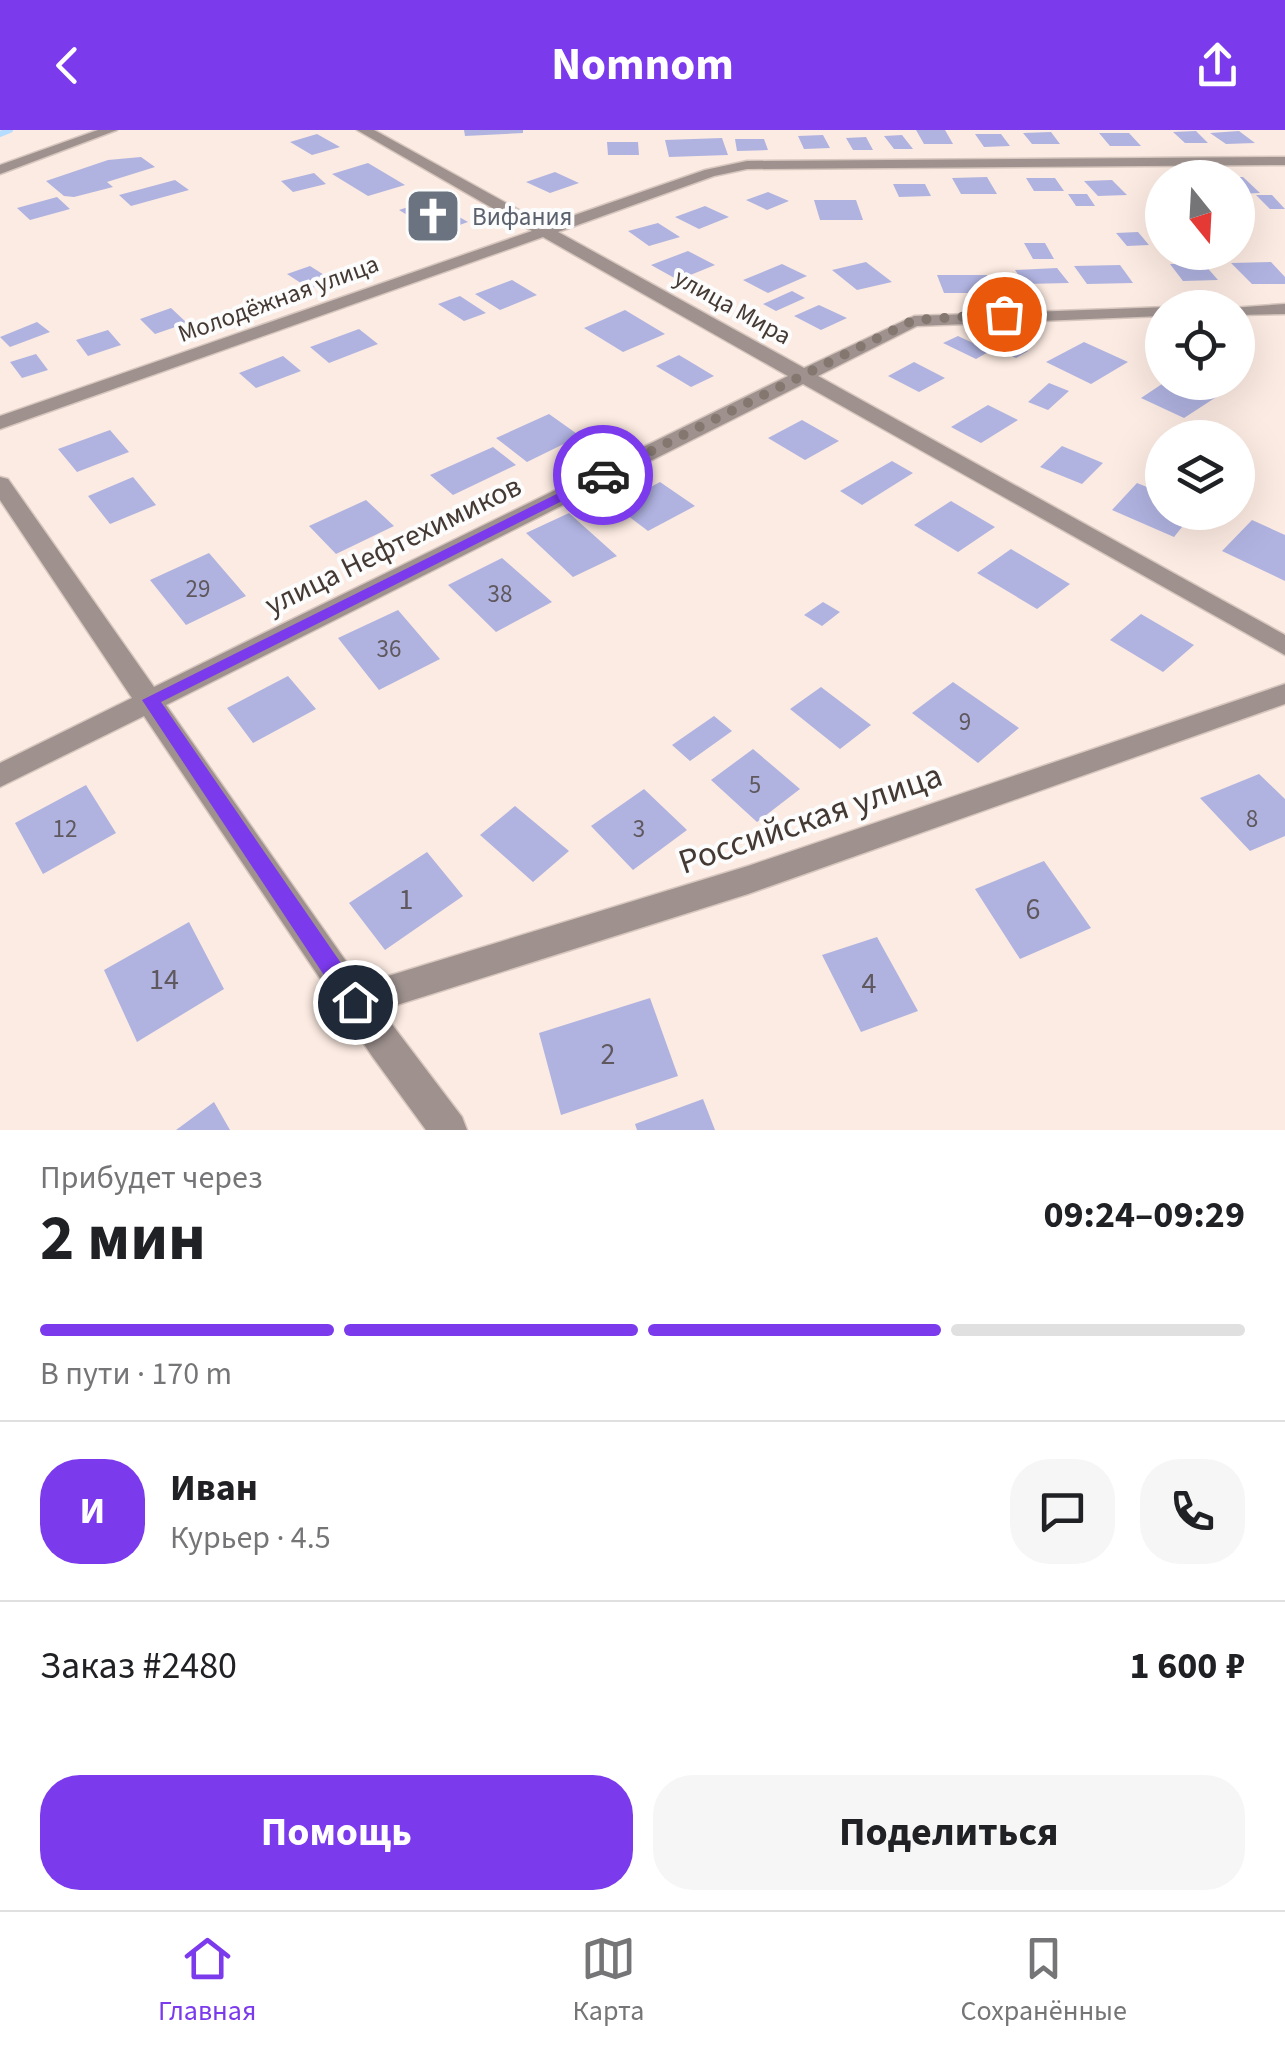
<!DOCTYPE html>
<html lang="ru">
<meta charset="utf-8">
<style>
:root{--surface:#fff;--page:#f6f6f6;--text:#202124;--muted:#757577;--line:#e0e0e0;--accent:#7c3aed}
body{margin:0;font-family:"Source Sans 3",sans-serif;background:var(--page);color:var(--text);height:100vh;display:flex;flex-direction:column;font-size:38px;white-space:nowrap}
*{box-sizing:border-box;margin:0}
p{font-size:32px;color:var(--muted)}
.icon{flex:none;width:55px;height:55px;fill:none;stroke:currentColor;stroke-width:2;stroke-linecap:round;stroke-linejoin:round}
.map{position:relative;height:1000px;overflow:hidden}
.panel{display:flex;flex-direction:column;background:var(--surface);flex:1}
.panel>*{flex:none}
.needle{width:65px;rotate:162deg}
.controls{position:absolute;left:1145px;top:30px;display:grid;gap:20px}
.controls a{display:grid;place-items:center;width:110px;height:110px;border-radius:50%;background:var(--surface);box-shadow:0 10px 40px #0002;font-size:50px}
.pin{position:absolute;display:grid;place-items:center;width:85px;height:85px;color:#fff;margin:-42px;border:5px solid #fff;border-radius:50%;box-shadow:0 2px 10px #0007}
.courier{position:absolute;display:grid;place-items:center;width:100px;height:100px;margin:-50px;border:8px solid #7c3aed;border-radius:50%;background:#fff;color:#222;box-shadow:0 2px 12px #0007}
.summary em{font-style:normal;font-weight:700}
.summary div{display:flex;flex-direction:column-reverse}
.summary{display:flex;align-items:center;justify-content:space-between;height:170px;padding:0 40px}
h1{font-size:65px;font-weight:700;line-height:75px}
.bar{display:grid;grid-template-columns:repeat(4,1fr);gap:15px 10px;align-content:center;height:120px;padding:0 40px}
.bar i{height:12px;border-radius:8px;background:var(--line)}
.bar .current{background:var(--accent)}
.bar p{grid-column:span 4}
.line{display:flex;align-items:center;gap:25px;padding:0 40px;border-top:2px solid var(--line)}
.line div{flex:1}
.round{display:grid;place-items:center;flex:none;width:105px;height:105px;border-radius:40px;background:var(--page)}
.cta{display:flex;gap:20px;margin-top:auto;padding:20px 40px}
.cta a{flex:1;height:115px;border-radius:40px;background:var(--accent);color:#fff;font-size:40px;font-weight:700;line-height:115px;text-align:center}
.cta a+a{background:var(--page);color:var(--text)}
header{display:flex;justify-content:space-between;align-items:center;height:130px;padding:0 40px;background:var(--accent);color:#fff;font-size:45px;font-weight:700}
.menu{display:flex;justify-content:space-around;align-items:center;height:140px;border-top:2px solid var(--line);background:var(--surface);font-size:28px;color:var(--muted)}
.menu a{display:grid;justify-items:center;gap:5px}
.menu .current{color:var(--accent)}
.map>svg:first-child{display:block}
.lines{fill:none;stroke-linecap:round;stroke-linejoin:round}
.stream{stroke:#b6dcff;stroke-width:6}
.building{fill:#b0b3e0}
.minor-casing{stroke:#d7c7bf;stroke-width:3}
.minor{fill:#9e918e;fill-rule:evenodd}
.route{fill:#7c3aed}
.done{stroke:#847770;stroke-width:10;stroke-dasharray:0 18}
.labels{text-anchor:middle;stroke-width:8;stroke-linejoin:round;paint-order:stroke}
.far-worship-label{font-size:25px;fill:#5b616d;stroke:#fcfcfc;text-anchor:start}
.far-street-label{font-size:25px;fill:#443933;stroke:#fcfcfc}
.number-label{font-size:25px;fill:#5f585e}
.street-label{font-size:30px;fill:#443933;stroke:#fcfcfc}
.near-number-label{font-size:30px;fill:#5f585e}
.near-street-label{font-size:35px;fill:#443933;stroke:#fcfcfc}
</style>
<header><svg class="icon" aria-label="back" viewBox="0 0 24 24"><path d="M15 5l-7 7 7 7"/></svg>Nomnom<svg class="icon" aria-label="share" viewBox="0 0 24 24"><path d="M12 15V3M7 8l5-5 5 5M5 13v7h14v-7"/></svg></header>
<div class="map">
<svg width="1285" height="1000" viewBox="0 0 1285 1000">
<rect width="100%" height="100%" fill="#fcebe2"/>
<g class="lines">
<path class="stream" d="M 0,4 L 10,0"/>
</g>
<path class="building" d="M 464,0 L 523,0 L 523,3 L 465,6 Z
M 916,0 L 945,0 L 953,14 L 924,14 Z
M 1196,1 L 1208,13 L 1185,13 L 1173,2 Z
M 1239,1 L 1255,13 L 1226,14 L 1210,3 Z
M 1051,2 L 1060,14 L 1032,14 L 1023,3 Z
M 1099,3 L 1129,3 L 1141,16 L 1110,16 Z
M 317,4 L 340,17 L 312,25 L 290,12 Z
M 975,4 L 1001,4 L 1010,16 L 984,17 Z
M 823,5 L 830,18 L 804,19 L 798,6 Z
M 902,5 L 913,19 L 894,19 L 884,6 Z
M 866,7 L 873,20 L 853,20 L 846,8 Z
M 722,8 L 728,25 L 669,27 L 665,10 Z
M 735,9 L 764,9 L 768,20 L 737,21 Z
M 607,12 L 638,12 L 639,25 L 608,25 Z
M 141,27 L 155,37 L 107,52 L 113,57 L 74,67 L 64,66 L 46,51 L 108,30 Z
M 368,33 L 405,55 L 368,66 L 332,44 Z
M 555,42 L 579,53 L 550,63 L 526,52 Z
M 314,43 L 326,54 L 293,62 L 281,51 Z
M 987,47 L 997,64 L 961,64 L 952,48 Z
M 1238,47 L 1243,47 L 1260,63 L 1238,64 Z
M 1026,48 L 1055,48 L 1064,61 L 1034,61 Z
M 175,50 L 189,60 L 131,76 L 119,65 Z
M 1112,50 L 1127,65 L 1098,66 L 1084,51 Z
M 893,54 L 925,54 L 931,66 L 899,67 Z
M 768,62 L 789,71 L 767,80 L 746,70 Z
M 1068,64 L 1087,64 L 1095,76 L 1076,76 Z
M 1256,65 L 1272,65 L 1285,79 L 1270,79 Z
M 57,67 L 70,79 L 30,90 L 17,78 Z
M 429,70 L 468,92 L 437,103 L 399,80 Z
M 814,70 L 856,70 L 863,90 L 820,90 Z
M 705,76 L 729,87 L 699,99 L 675,87 Z
M 658,93 L 680,107 L 649,116 L 628,101 Z
M 1138,102 L 1149,115 L 1127,116 L 1116,103 Z
M 1024,113 L 1045,113 L 1054,129 L 1033,129 Z
M 688,121 L 715,135 L 678,150 L 651,135 Z
M 866,132 L 892,152 L 857,160 L 832,140 Z
M 1271,132 L 1285,147 L 1285,154 L 1252,154 L 1231,133 Z
M 782,134 L 807,146 L 768,163 L 743,150 Z
M 1170,134 L 1204,134 L 1218,150 L 1183,151 Z
M 1120,135 L 1133,153 L 1087,154 L 1074,136 Z
M 310,136 L 332,150 L 310,159 L 287,144 Z
M 1057,138 L 1069,153 L 1025,154 L 1015,140 Z
M 937,145 L 987,145 L 996,163 L 944,163 Z
M 512,150 L 537,165 L 500,180 L 475,164 Z
M 792,161 L 805,168 L 776,181 L 763,174 Z
M 460,166 L 486,183 L 464,191 L 438,174 Z
M 819,175 L 847,188 L 821,200 L 794,186 Z
M 171,178 L 187,193 L 155,204 L 140,189 Z
M 625,180 L 665,204 L 623,222 L 584,198 Z
M 37,192 L 50,202 L 10,217 L 0,207 Z
M 359,199 L 378,214 L 329,233 L 310,217 Z
M 108,200 L 121,215 L 88,226 L 76,210 Z
M 958,206 L 990,221 L 976,229 L 943,213 Z
M 1004,210 L 1028,221 L 1016,228 L 991,217 Z
M 1084,212 L 1128,232 L 1091,254 L 1046,232 Z
M 36,224 L 48,240 L 22,248 L 10,232 Z
M 679,225 L 714,246 L 691,257 L 656,236 Z
M 283,226 L 301,241 L 256,258 L 239,243 Z
M 914,232 L 945,248 L 919,262 L 888,246 Z
M 1165,252 L 1202,252 L 1224,262 L 1184,288 L 1141,268 Z
M 1049,253 L 1069,261 L 1048,280 L 1028,272 Z
M 988,275 L 1018,290 L 981,313 L 951,297 Z
M 549,284 L 580,306 L 527,332 L 496,308 Z
M 802,290 L 839,311 L 805,330 L 768,308 Z
M 110,300 L 129,322 L 77,342 L 58,319 Z
M 1062,316 L 1103,333 L 1082,354 L 1040,337 Z
M 493,317 L 516,335 L 453,365 L 430,345 Z
M 892,331 L 913,343 L 862,375 L 840,361 Z
M 133,347 L 156,375 L 110,394 L 88,366 Z
M 660,352 L 695,376 L 648,401 L 615,376 Z
M 1137,353 L 1162,363 L 1162,382 L 1194,382 L 1174,407 L 1112,380 Z
M 366,370 L 394,396 L 336,424 L 309,396 Z
M 951,371 L 995,397 L 958,422 L 914,395 Z
M 569,383 L 617,426 L 573,447 L 526,403 Z
M 1252,390 L 1285,405 L 1285,451 L 1222,421 Z
M 1011,419 L 1070,454 L 1037,479 L 977,443 Z
M 209,423 L 246,466 L 186,495 L 150,450 Z
M 502,428 L 552,472 L 496,502 L 448,455 Z
M 823,472 L 840,482 L 822,496 L 804,485 Z
M 398,480 L 440,529 L 379,560 L 338,508 Z
M 1141,484 L 1194,515 L 1163,542 L 1110,510 Z
M 288,546 L 316,579 L 253,613 L 227,578 Z
M 953,552 L 1019,598 L 978,633 L 912,583 Z
M 821,557 L 871,595 L 840,619 L 790,579 Z
M 714,586 L 732,601 L 690,631 L 672,615 Z
M 753,619 L 800,659 L 757,692 L 711,650 Z
M 1259,644 L 1285,669 L 1285,706 L 1250,721 L 1200,668 Z
M 86,655 L 116,703 L 43,744 L 15,693 Z
M 644,659 L 687,700 L 633,740 L 591,696 Z
M 515,676 L 569,721 L 533,752 L 480,705 Z
M 427,722 L 463,766 L 385,820 L 349,773 Z
M 1044,731 L 1091,798 L 1020,829 L 975,759 Z
M 189,792 L 224,859 L 137,912 L 104,840 Z
M 877,807 L 918,881 L 861,902 L 822,825 Z
M 650,868 L 678,946 L 561,985 L 539,903 Z
M 703,969 L 715,1000 L 637,1000 L 635,994 Z
M 214,972 L 230,1000 L 176,1000 Z"/>
<g class="lines">
<g class="minor-casing">
<path id="minor" d="M 98,0 L 117,0 L 0,44 L 0,35 Z
M 357,0 L 374,0 L 546,95 L 705,40 L 747,31 L 1285,27 L 1285,35 L 747,39 L 714,46 L 558,102 L 804,238 L 914,186 L 1168,177 L 1162,178 L 1162,186 L 917,196 L 818,246 L 1285,505 L 1285,525 L 803,254 L 166,575 L 362,854 L 748,736 L 1285,554 L 1285,574 L 748,764 L 381,880 L 462,987 L 467,1000 L 426,1000 L 372,926 L 144,586 L 0,657 L 0,633 L 132,568 L 0,370 L 0,347 L 8,349 L 154,557 L 788,246 L 543,107 L 0,299 L 0,286 L 532,101 Z
M 1285,174 L 1285,184 L 1238,185 L 1238,178 L 1231,178 Z"/>
</g>
<use href="#minor" class="minor"/>
</g>
<path class="route" d="M 603,341 L 608,348 L 161,572 L 363,865 L 363,880 L 347,880 L 142,570 Z"/>
<g class="lines">
<path class="done" d="M 603,345 L 914,190 L 1004,184"/>
</g>
<defs>
<g id="church-square" transform="scale(2.875)"><rect x="-9" y="-9" width="18" height="18" rx="4" fill="#6b7280" stroke="#fcfcfc"/><path d="M-1.2-6h2.4v3.5h3.3v2.4h-3.3V6h-2.4V-.1h-3.3v-2.4h3.3Z" fill="#fff"/></g>
</defs>
<g fill-rule="evenodd">
<use href="#church-square" x="433" y="86"/>
</g>
<g class="labels">
<g class="far-worship-label">
<text x="472" y="95">Вифания</text>
</g>
<g class="far-street-label">
<text transform="translate(278 168) rotate(-20)" y="9">Молодёжная улица</text>
<text transform="translate(733 176) rotate(29)" y="9">улица Мира</text>
</g>
<g class="number-label">
<text x="198" y="467">29</text>
<text x="500" y="472">38</text>
<text x="389" y="527">36</text>
<text x="965" y="600">9</text>
<text x="755" y="663">5</text>
<text x="1252" y="697">8</text>
<text x="65" y="707">12</text>
<text x="639" y="707">3</text>
</g>
<g class="street-label">
<text transform="translate(393 415) rotate(-26)" y="10">улица Нефтехимиков</text>
</g>
<g class="near-number-label">
<text x="406" y="779">1</text>
<text x="1033" y="789">6</text>
<text x="164" y="859">14</text>
<text x="869" y="863">4</text>
<text x="608" y="934">2</text>
</g>
<g class="near-street-label">
<text transform="translate(810 688) rotate(-19)" y="12">Российская улица</text>
</g>
</g>
</svg>
<div class="controls">
<a><svg class="needle" viewBox="-14 -14 28 28"><path d="M0-13l5 13h-10z" fill="#e53935"/><path d="M0 13l5-13h-10z" fill="#757577"/></svg></a>
<a><svg class="icon" aria-label="locate" viewBox="0 0 24 24"><circle cx="12" cy="12" r="6"/><path d="M12 2v4M12 18v4M2 12h4M18 12h4"/></svg></a>
<a><svg class="icon" aria-label="layers" viewBox="0 0 24 24"><path d="M12 4l9 5-9 5-9-5zM3 14l9 5 9-5"/></svg></a>
</div>
<div class="pin" style="left:1004px;top:184px;background:#ea580c"><svg class="icon" aria-label="bag" viewBox="0 0 24 24"><path d="M5 8h14l-1 12H6zM9 8a3 3 0 0 1 6 0"/></svg></div>
<div class="pin" style="left:355px;top:872px;background:#1f2937"><svg class="icon" aria-label="home" viewBox="0 0 24 24"><path d="M3 11l9-7 9 7M6 9v11h12V9"/></svg></div>
<div class="courier" style="left:603px;top:345px"><svg class="icon" aria-label="car" viewBox="0 0 24 24"><path d="M5 17H2v-5l4-1 3-4h7l3 4 3 1v5h-3M9 17h6M6 11h13"/><circle cx="7" cy="17" r="2"/><circle cx="17" cy="17" r="2"/></svg></div>
</div>
<section class="panel">
<div class="summary"><div><h1>2 мин</h1><p>Прибудет через</p></div><em>09:24–09:29</em></div>
<div class="bar"><i class="current"></i><i class="current"></i><i class="current"></i><i></i><p>В пути · 170 m</p></div>
<div class="line" style="height:180px"><b class="round" style="background:var(--accent);color:#fff">И</b><div><b>Иван</b><p>Курьер · 4.5</p></div><a class="round"><svg class="icon" aria-label="chat" viewBox="0 0 24 24"><path d="M4 5h16v11H9l-5 4z"/></svg></a><a class="round"><svg class="icon" aria-label="phone" viewBox="0 0 24 24"><path d="M5 4h4l2 5-3 2q2 4 5 5l2-3 5 2v4C11 20 4 13 5 4z"/></svg></a></div>
<div class="line" style="height:130px"><div>Заказ #2480</div><b>1 600 ₽</b></div>
<div class="cta"><a>Помощь</a><a>Поделиться</a></div>
</section>
<nav class="menu">
<a class="current"><svg class="icon" aria-label="home" viewBox="0 0 24 24"><path d="M3 11l9-7 9 7M6 9v11h12V9"/></svg>Главная</a>
<a><svg class="icon" aria-label="map" viewBox="0 0 24 24"><path d="M3 6l6-2 6 2 6-2v14l-6 2-6-2-6 2zM9 4v14M15 6v14"/></svg>Карта</a>
<a><svg class="icon" aria-label="saved" viewBox="0 0 24 24"><path d="M7 4h10v16l-5-4-5 4z"/></svg>Сохранённые</a>
</nav>
